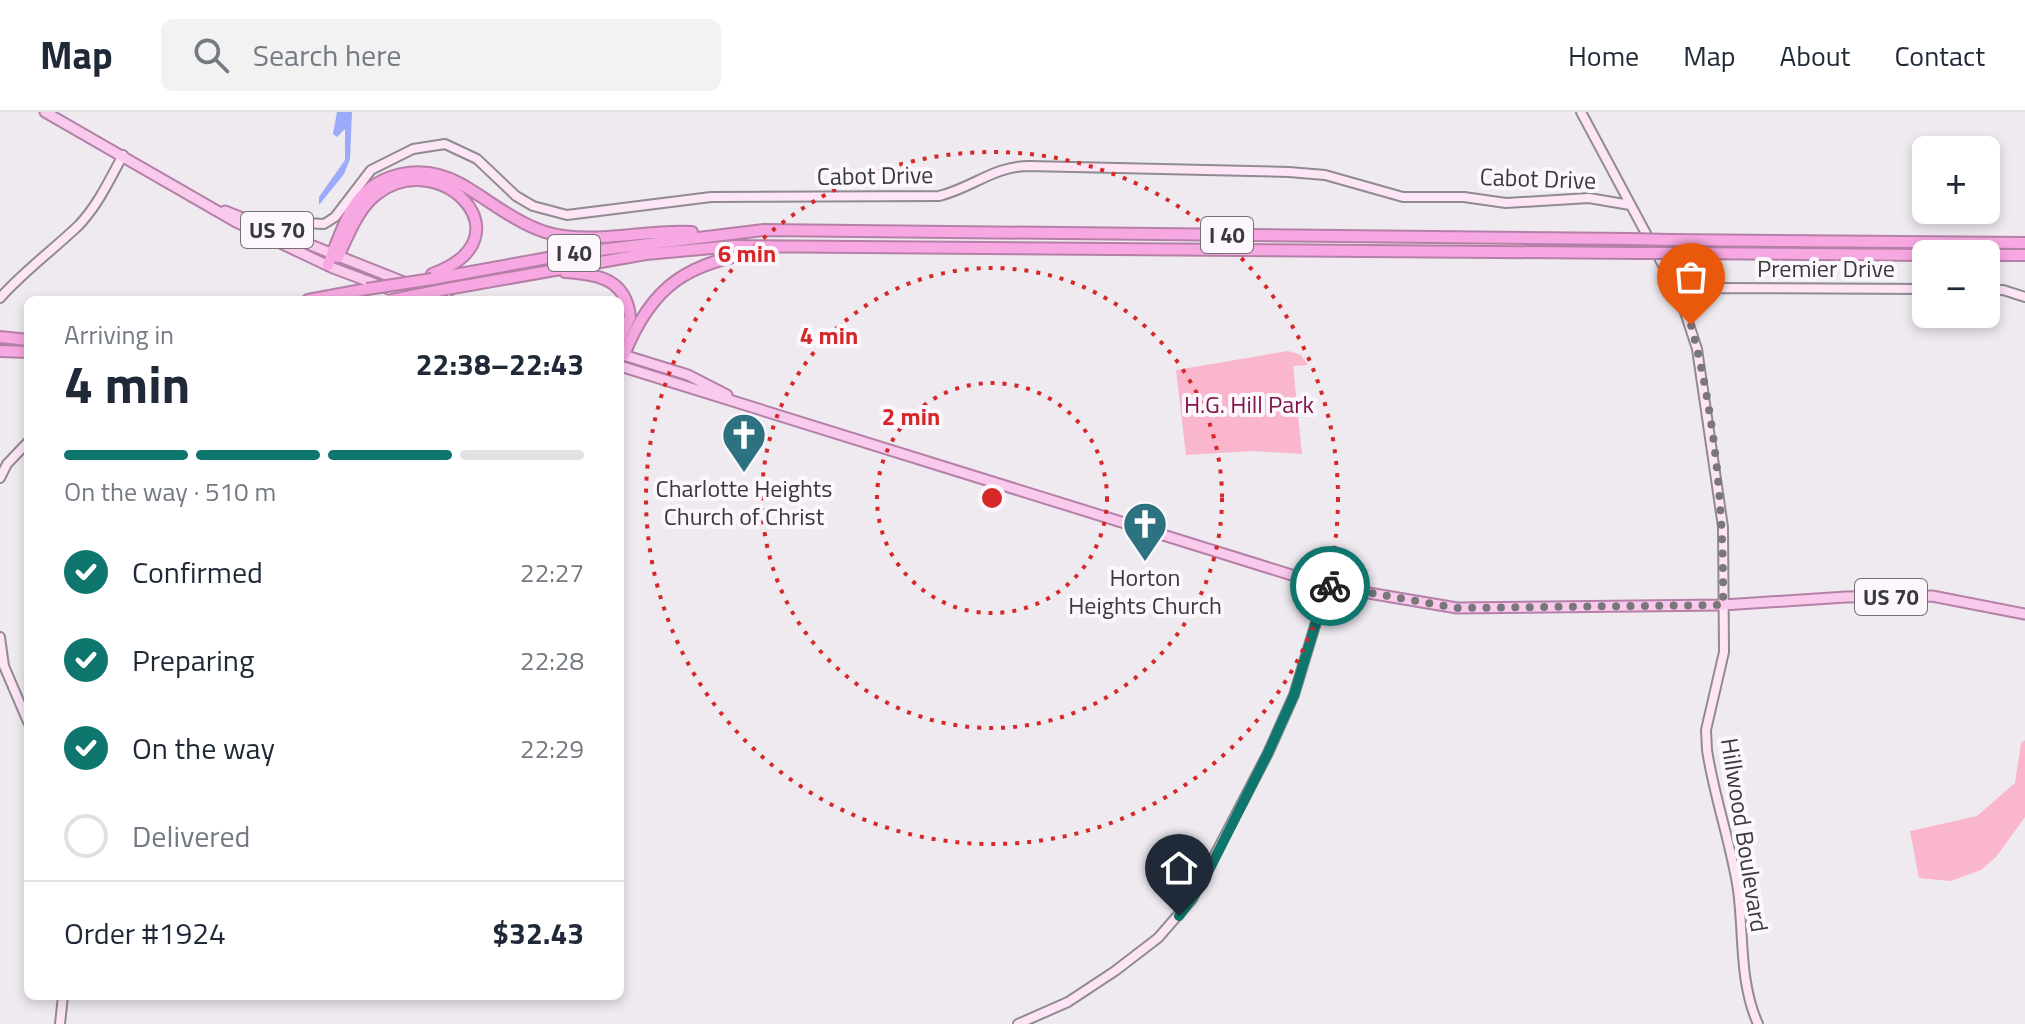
<!DOCTYPE html>
<meta charset="utf-8">
<style>
:root{--surface:#fff;--page:#f2f2f3;--text:#1f2937;--muted:#747a83;--line:#e0e1e3;--accent:#0f766e}
body{margin:0;font-family:"Titillium Web",sans-serif;background:var(--page);color:var(--text);height:100vh;display:flex;flex-direction:column;font-size:30px;white-space:nowrap}
*{box-sizing:border-box;margin:0}
p{font-size:26px;color:var(--muted)}
.icon{flex:none;width:44px;height:44px;fill:none;stroke:currentColor;stroke-width:2;stroke-linecap:round;stroke-linejoin:round}
.map{position:relative;flex:1;overflow:hidden}
.details{position:absolute;left:24px;top:184px;width:600px;height:704px;display:flex;flex-direction:column;background:var(--surface);border-radius:12px;box-shadow:0 4px 12px #0003}
.details>*{flex:none}
.tools{position:absolute;left:1912px;top:24px;display:grid;gap:16px}
.tools a{display:grid;place-items:center;width:88px;height:88px;border-radius:12px;background:var(--surface);box-shadow:0 4px 12px #0003;font-size:40px}
.pin{position:absolute;display:grid;place-items:center;width:68px;height:68px;color:#fff;margin:-82px -34px;border-radius:50% 50% 50% 0;rotate:-45deg;box-shadow:0 0 8px #0007}
.pin .icon{rotate:45deg}
.courier{position:absolute;display:grid;place-items:center;width:80px;height:80px;margin:-40px;border:6px solid #0f766e;border-radius:50%;background:#fff;color:#222;box-shadow:0 2px 10px #0007}
.summary em{font-style:normal;font-weight:700}
.summary div{display:flex;flex-direction:column-reverse}
.summary{display:flex;align-items:center;justify-content:space-between;height:136px;padding:0 40px}
h1{font-size:52px;font-weight:700;line-height:60px}
.bar{display:grid;grid-template-columns:repeat(4,1fr);gap:12px 8px;align-content:center;height:96px;padding:0 40px}
.bar i{height:10px;border-radius:6px;background:var(--line)}
.bar .selected{background:var(--accent)}
.bar p{grid-column:span 4}
.line{display:flex;align-items:center;gap:20px;padding:0 40px;border-top:2px solid var(--line)}
.line div{flex:1}
ol{padding:0 40px;list-style:none}
li{display:flex;align-items:center;gap:24px;height:88px}
li p{margin-inline-start:auto}
li .icon{padding:8px;border-radius:50%;background:var(--accent);color:#fff;stroke-width:4}
li:last-child{color:var(--muted)}
li i{width:44px;height:44px;border:4px solid var(--line);border-radius:50%}
header{display:flex;align-items:center;gap:48px;box-sizing:border-box;height:112px;padding:0 40px;background:var(--surface);border-bottom:2px solid var(--line)}
header strong{font-size:38px}
nav{display:flex;gap:44px;margin-inline-start:auto;font-size:28px}
.search{width:560px;height:72px;background:var(--page);display:flex;align-items:center;gap:20px;box-sizing:border-box;padding:0 28px;border-radius:12px;color:var(--muted);font-size:30px}
.map>svg:first-child{display:block}
.green{fill:#fab6cc}
.water{fill:#9baafb}
.lines{fill:none;stroke-linecap:round;stroke-linejoin:round}
.secondary-casing{stroke:#8f8b90;stroke-width:12}
.primary-casing{stroke:#b580a7;stroke-width:13}
.highway-casing{stroke:#b580a7;stroke-width:14}
.secondary{stroke:#fde5f6;stroke-width:8}
.primary{stroke:#facaed;stroke-width:9}
.highway{stroke:#f7a7e1;stroke-width:10}
.highway-bridge-casing{stroke:#b580a7;stroke-width:14;stroke-linecap:butt}
.highway-bridge{stroke:#f7a7e1;stroke-width:10}
.done{stroke:#79777a;stroke-width:8;stroke-dasharray:0 14.4}
.route{stroke:#0f766e;stroke-width:10}
.ring{fill:none;stroke:#d62828;stroke-width:4;stroke-dasharray:4 8}
.labels{text-anchor:middle;stroke-width:8;stroke-linejoin:round;paint-order:stroke}
.shield{fill:#fbf7fd;stroke:#747275;stroke-width:2}
.shield-label{font-size:22px;font-weight:bold;fill:#3a393b}
.street-label{font-size:24px;fill:#3a393b;stroke:#fbf7fd}
.park-label{font-size:24px;fill:#811549;stroke:#fbf7fd}
.poi-label{font-size:24px;fill:#3a393b;stroke:#fbf7fd}
.centre{fill:#d62828;stroke:#fbf7fd;stroke-width:4}
.ring-label{font-size:24px;text-anchor:middle;font-weight:bold;fill:#d62828;stroke:#fbf7fd;stroke-width:8;stroke-linejoin:round;paint-order:stroke}
</style>
<header>
<strong>Map</strong>
<div class="search"><svg class="icon" aria-label="search" viewBox="0 0 24 24"><circle cx="10" cy="10" r="6"/><path d="M15 15l6 6"/></svg>Search here</div>
<nav><a>Home</a><a>Map</a><a>About</a><a>Contact</a></nav>
</header>
<div class="map">
<svg width="2025" height="912" viewBox="0 0 2025 912">
<rect width="100%" height="100%" fill="#eeeaf0"/>
<path class="green" d="M 1288,239 L 1301,243 L 1308,253 L 1293,254 L 1302,342 L 1252,339 L 1186,343 L 1176,258 Z
M 2025,628 L 2025,705 L 1996,745 L 1981,758 L 1951,769 L 1919,766 L 1910,719 L 1977,704 L 2015,671 L 2021,631 Z"/>
<path class="water" d="M 337,0 L 352,0 L 350,47 L 344,62 L 319,93 L 319,85 L 345,48 L 345,17 L 337,25 L 333,22 Z"/>
<g class="lines">
<g class="secondary-casing">
<path id="secondary" d="M 1581,0 L 1680,185 L 1697,237 L 1723,415 L 1724,540 L 1706,618 L 1707,638 C 1714,685 1731,731 1738,778 C 1744,822 1739,870 1758,912
M 273,121 L 285,110 L 324,112 L 335,105 L 371,58 L 413,37 L 445,32 L 477,47 L 516,84 L 533,94 L 567,103 L 711,85 L 939,84 C 972,76 994,54 1029,54 L 1289,60 L 1325,63 L 1403,85 L 1464,85 L 1506,91 L 1589,86 L 1630,93
M 1986,178 L 2003,178 L 2025,185
M 1680,185 L 1714,176 L 1926,177
M 0,186 C 24,159 53,138 79,113 C 98,93 110,67 123,43
M 0,366 L 7,352 L 28,330
M 0,525 L 4,554 L 28,610
M 60,912 L 63,884
M 1018,912 L 1068,890 L 1115,859 L 1158,826 L 1192,787 L 1268,641 L 1294,583 L 1327,474"/>
</g>
<g class="primary-casing">
<path id="primary" d="M 45,0 L 238,111 L 333,156 L 410,185
M 225,99 L 449,188
M 620,242 L 688,263 L 727,283
M 620,254 L 1327,474 L 1457,496 L 1723,493 L 1846,485 L 1932,484 L 2025,502"/>
</g>
<g class="highway-casing">
<path id="highway" d="M 1670,128 L 2025,131
M 1679,141 L 1926,143
M 1986,143 L 2025,143
M 338,145 C 348,124 358,96 377,82 C 440,33 532,126 432,162
M 328,153 C 335,135 342,114 352,97 C 375,59 422,51 459,71 C 488,87 514,110 545,120 C 592,134 643,117 692,120
M 565,160 C 598,162 626,167 630,205 L 620,226
M 432,167 L 575,141 L 764,118 L 1630,127
M 447,177 L 646,142 L 734,134 L 1637,141
M 308,188 L 367,177
M 0,225 L 28,228
M 0,239 L 28,240
M 624,243 C 652,172 689,150 763,139"/>
</g>
<use href="#secondary" class="secondary"/>
<use href="#primary" class="primary"/>
<use href="#highway" class="highway"/>
<g class="highway-bridge-casing">
<path id="highway-bridge" d="M 1630,127 L 1670,128
M 1637,141 L 1679,141
M 367,177 L 432,167
M 391,188 L 447,177"/>
</g>
<use href="#highway-bridge" class="highway-bridge"/>
</g>
<g class="lines">
<path class="done" d="M 1330,474 L 1457,496 L 1723,493 C 1724,399 1715,303 1691,213"/>
<path class="route" d="M 1179,804 L 1202,772 L 1268,641 L 1294,583 L 1327,474 L 1330,474"/>
</g>
<g class="ring">
<circle cx="992" cy="386" r="115"/>
<circle cx="992" cy="386" r="230"/>
<circle cx="992" cy="386" r="346"/>
</g>
<defs>
<g id="church-pin" transform="scale(2.3)"><path d="M0 17L-7.5 6A9.5 9.5 0 1 1 7.5 6Z" fill="#2c7280" stroke="#fbf7fd"/><path d="M-1.2-6h2.4v3.5h3.3v2.4h-3.3V6h-2.4V-.1h-3.3v-2.4h3.3Z" fill="#fff"/></g>
</defs>
<g fill-rule="evenodd">
<use href="#church-pin" x="744" y="323"/>
<use href="#church-pin" x="1145" y="412"/>
</g>
<g class="labels">
<g class="shield">
<rect x="241" y="100" width="72" height="36" rx="6"/>
<rect x="1201" y="105" width="52" height="36" rx="6"/>
<rect x="548" y="123" width="52" height="36" rx="6"/>
<rect x="1855" y="467" width="72" height="36" rx="6"/>
</g>
<g class="shield-label">
<text x="277" y="126">US 70</text>
<text x="1227" y="131">I 40</text>
<text x="574" y="149">I 40</text>
<text x="1891" y="493">US 70</text>
</g>
<g class="street-label">
<text transform="translate(875 64) rotate(-1)" y="8">Cabot Drive</text>
<text transform="translate(1538 67) rotate(2)" y="8">Cabot Drive</text>
<text x="1826" y="165">Premier Drive</text>
<text transform="translate(1744 723) rotate(81)" y="8">Hillwood Boulevard</text>
</g>
<g class="park-label">
<text x="1249" y="301">H.G. Hill Park</text>
</g>
<g class="poi-label">
<text x="744" y="385">Charlotte Heights<tspan x="744" dy="28">Church of Christ</tspan></text>
<text x="1145" y="474">Horton<tspan x="1145" dy="28">Heights Church</tspan></text>
</g>
</g>
<circle cx="992" cy="386" r="12" class="centre"/>
<g class="ring-label">
<text x="747" y="150">6 min</text>
<text x="829" y="232">4 min</text>
<text x="911" y="313">2 min</text>
</g>
</svg>
<div class="tools">
<a>+</a>
<a>−</a>
</div>
<div class="pin" style="left:1691px;top:213px;background:#ea580c"><svg class="icon" aria-label="bag" viewBox="0 0 24 24"><path d="M5 8h14l-1 12H6zM9 8a3 3 0 0 1 6 0"/></svg></div>
<div class="pin" style="left:1179px;top:804px;background:#1f2937"><svg class="icon" aria-label="home" viewBox="0 0 24 24"><path d="M3 11l9-7 9 7M6 9v11h12V9"/></svg></div>
<div class="courier" style="left:1330px;top:474px"><svg class="icon" aria-label="bike" viewBox="0 0 24 24"><circle cx="6" cy="16" r="4"/><circle cx="18" cy="16" r="4"/><path d="M6 16l4-8h5l3 8M10 8l3 8H6M13 5h3"/></svg></div>
<section class="details">
<div class="summary"><div><h1>4 min</h1><p>Arriving in</p></div><em>22:38–22:43</em></div>
<div class="bar"><i class="selected"></i><i class="selected"></i><i class="selected"></i><i></i><p>On the way · 510 m</p></div>
<ol>
<li><svg class="icon" aria-label="check" viewBox="0 0 24 24"><path d="M5 12l5 5 9-10"/></svg>Confirmed<p>22:27</p></li>
<li><svg class="icon" aria-label="check" viewBox="0 0 24 24"><path d="M5 12l5 5 9-10"/></svg>Preparing<p>22:28</p></li>
<li><svg class="icon" aria-label="check" viewBox="0 0 24 24"><path d="M5 12l5 5 9-10"/></svg>On the way<p>22:29</p></li>
<li><i></i>Delivered</li>
</ol>
<div class="line" style="height:104px"><div>Order #1924</div><b>$32.43</b></div>
</section>
</div>
